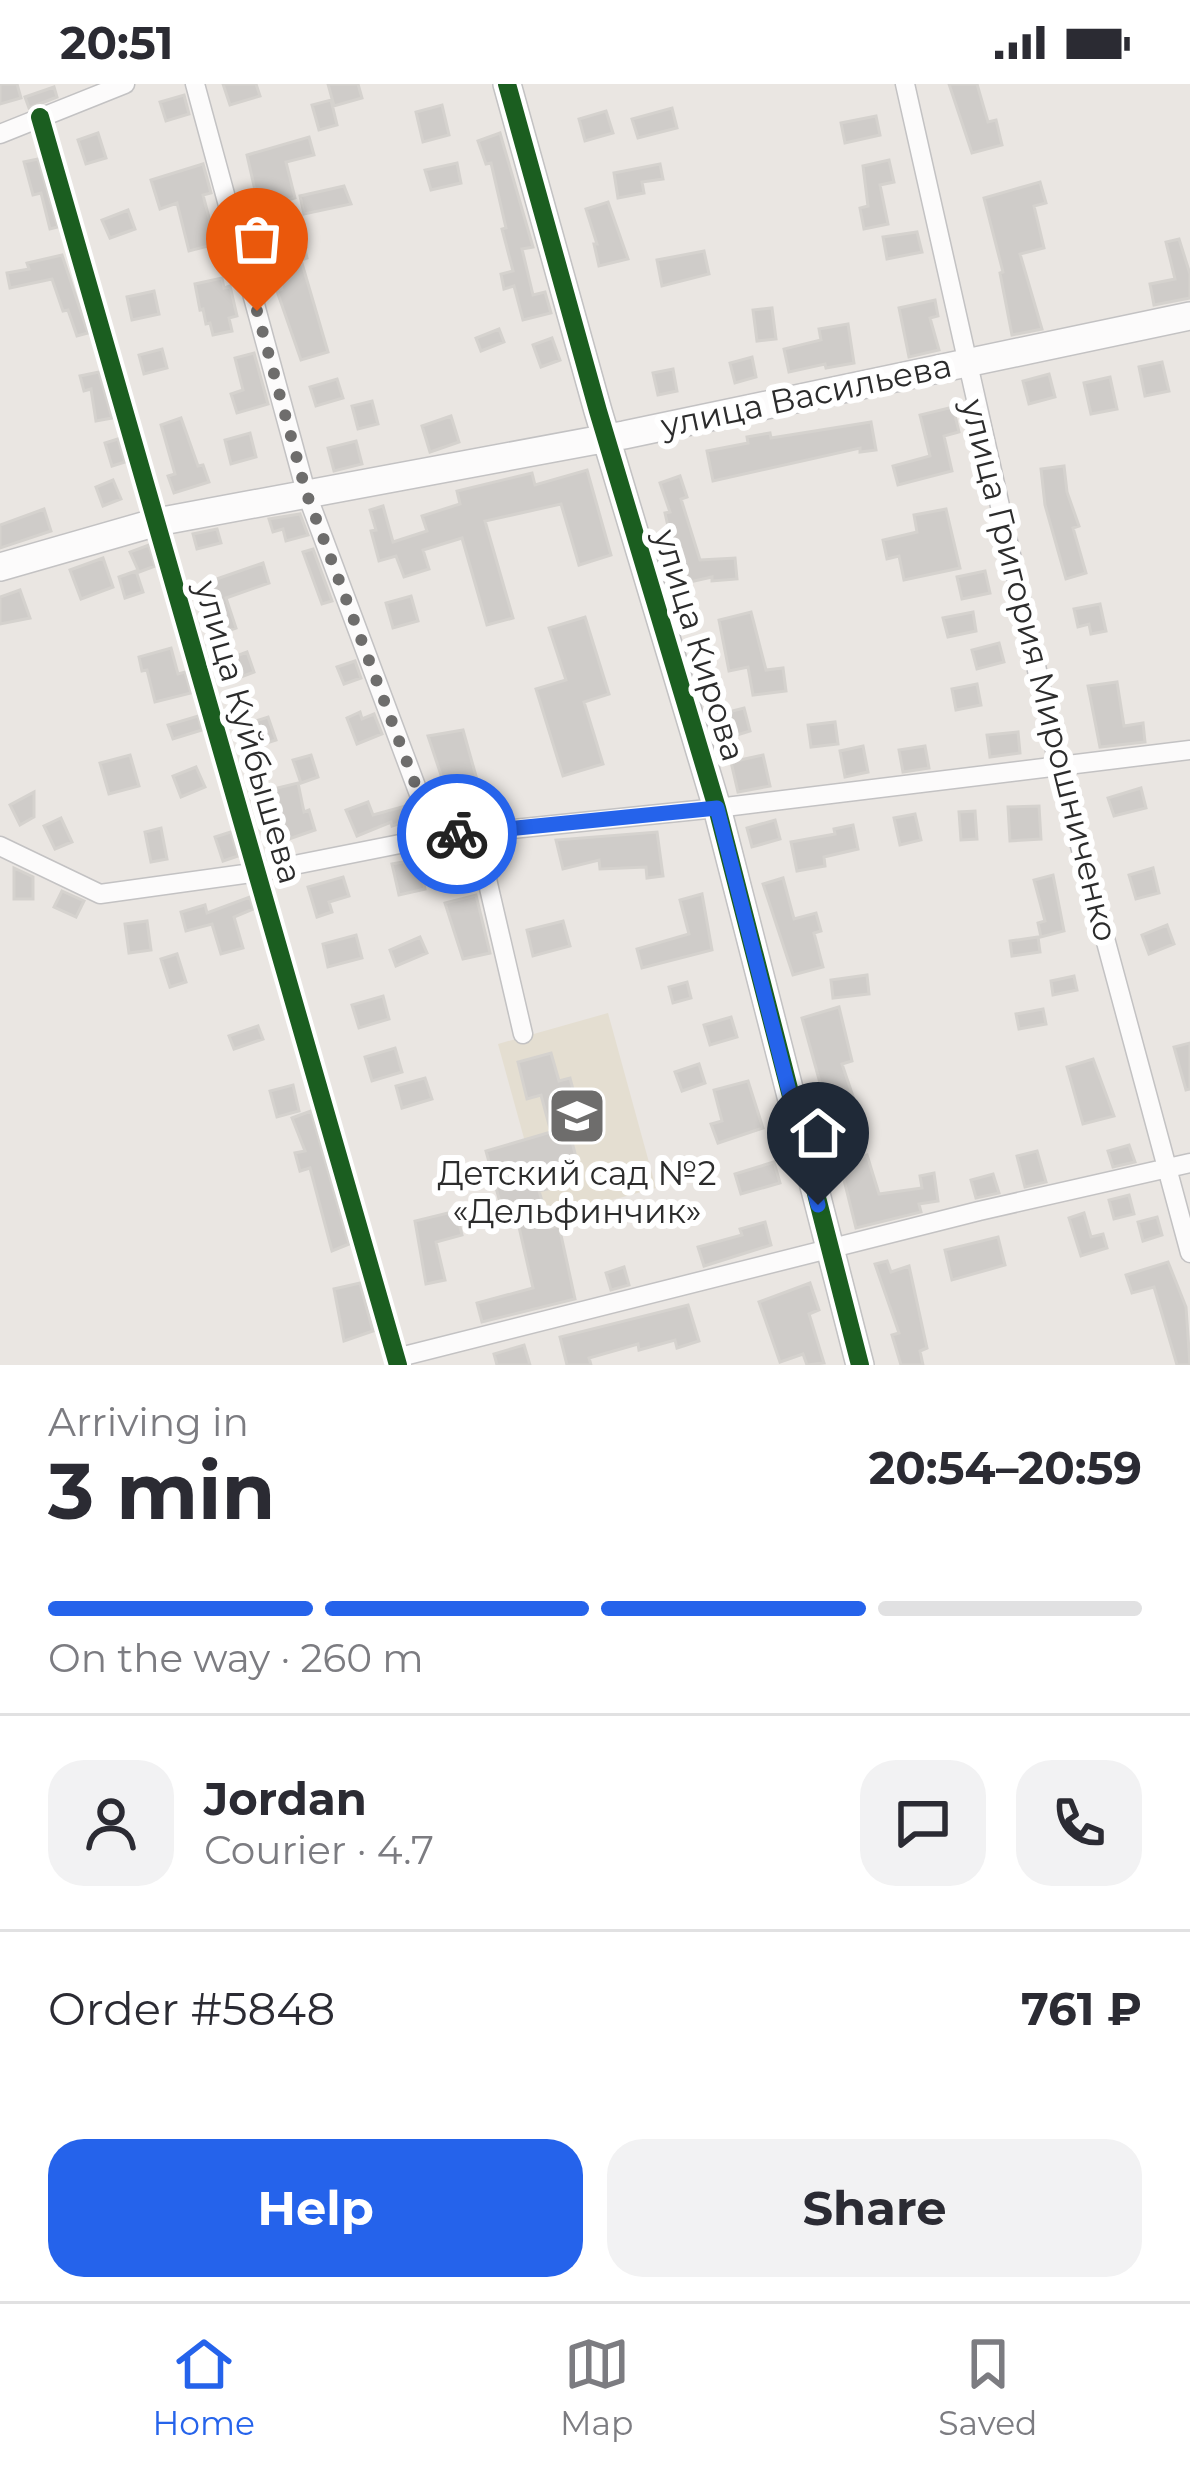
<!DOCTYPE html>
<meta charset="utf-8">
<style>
:root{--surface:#fff;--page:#f2f2f3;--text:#2b2b33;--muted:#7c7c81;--line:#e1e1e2;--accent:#2563eb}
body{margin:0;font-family:Montserrat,sans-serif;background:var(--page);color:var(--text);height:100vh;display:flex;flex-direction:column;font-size:45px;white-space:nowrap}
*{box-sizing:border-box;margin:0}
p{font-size:39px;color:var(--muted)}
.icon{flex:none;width:66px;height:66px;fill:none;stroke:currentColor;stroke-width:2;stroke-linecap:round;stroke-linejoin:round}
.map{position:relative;height:1281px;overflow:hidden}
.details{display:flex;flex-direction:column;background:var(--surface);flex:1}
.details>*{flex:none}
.pin{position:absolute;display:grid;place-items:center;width:102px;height:102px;color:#fff;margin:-123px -51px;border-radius:50% 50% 50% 0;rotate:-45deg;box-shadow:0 0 12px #0007}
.pin .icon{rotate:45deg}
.courier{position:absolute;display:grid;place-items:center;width:120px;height:120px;margin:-60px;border:9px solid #2563eb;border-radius:50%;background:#fff;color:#222;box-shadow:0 3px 15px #0007}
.head em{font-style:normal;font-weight:700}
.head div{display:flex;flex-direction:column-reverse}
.head{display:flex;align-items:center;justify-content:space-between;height:204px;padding:0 48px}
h1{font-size:78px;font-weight:700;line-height:90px}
.bar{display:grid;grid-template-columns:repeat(4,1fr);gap:18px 12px;align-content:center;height:144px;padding:0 48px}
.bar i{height:15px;border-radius:9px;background:var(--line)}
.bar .on{background:var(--accent)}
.bar p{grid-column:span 4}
.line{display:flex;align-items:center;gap:30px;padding:0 48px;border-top:3px solid var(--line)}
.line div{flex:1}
.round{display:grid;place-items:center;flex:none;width:126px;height:126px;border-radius:36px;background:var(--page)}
.cta{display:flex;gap:24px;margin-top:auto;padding:24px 48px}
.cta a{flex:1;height:138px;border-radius:36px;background:var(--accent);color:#fff;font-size:48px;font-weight:700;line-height:138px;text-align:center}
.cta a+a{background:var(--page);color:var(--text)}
.status{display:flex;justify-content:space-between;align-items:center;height:84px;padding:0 60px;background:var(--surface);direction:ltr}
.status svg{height:33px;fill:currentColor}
.menu{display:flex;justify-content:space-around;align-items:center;height:168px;border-top:3px solid var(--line);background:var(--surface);font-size:33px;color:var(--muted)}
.menu a{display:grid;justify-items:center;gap:6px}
.menu .on{color:var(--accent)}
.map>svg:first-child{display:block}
.education{fill:#e4ded1}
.building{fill:#cfccc9;stroke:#d5d2ce;stroke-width:3}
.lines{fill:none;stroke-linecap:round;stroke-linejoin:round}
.street-casing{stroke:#c3c2c3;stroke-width:21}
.secondary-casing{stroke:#c3c2c3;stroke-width:30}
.street{stroke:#fcfbfb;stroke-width:18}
.secondary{stroke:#fcfbfb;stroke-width:27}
.cycleway-casing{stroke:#fff;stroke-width:26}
.cycleway{stroke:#1b5e20;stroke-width:18}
.done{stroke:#6e6d6c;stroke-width:12;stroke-dasharray:0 21.6}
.route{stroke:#2563eb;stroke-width:15}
.labels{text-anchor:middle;stroke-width:12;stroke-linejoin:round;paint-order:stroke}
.street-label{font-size:33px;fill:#2c2c2c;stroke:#fff}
.poi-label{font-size:33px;fill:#2c2c2c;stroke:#fff}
</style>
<div class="status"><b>20:51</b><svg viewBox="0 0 49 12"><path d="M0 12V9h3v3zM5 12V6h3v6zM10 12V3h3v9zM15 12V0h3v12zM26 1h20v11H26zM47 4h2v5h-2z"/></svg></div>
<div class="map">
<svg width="1190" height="1281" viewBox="0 0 1190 1281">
<rect width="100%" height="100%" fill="#eae6e2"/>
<path class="education" d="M 608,929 L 656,1104 L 546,1134 L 498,960 Z"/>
<path class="building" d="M 0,0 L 17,0 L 21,14 L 0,20 Z
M 223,0 L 256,0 L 260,12 L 230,21 Z
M 328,0 L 358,0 L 362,14 L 334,22 Z
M 949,0 L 977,0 L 988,38 L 996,36 L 1002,61 L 972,69 Z
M 54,3 L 57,13 L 29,24 L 25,13 Z
M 184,11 L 189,30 L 166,37 L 160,18 Z
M 331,16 L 337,41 L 319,46 L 312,21 Z
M 442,21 L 449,51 L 423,58 L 416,28 Z
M 672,24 L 677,44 L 638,54 L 632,35 Z
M 606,27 L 613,49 L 585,57 L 579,35 Z
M 876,32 L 880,51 L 845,59 L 841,39 Z
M 98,49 L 106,74 L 86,80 L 78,56 Z
M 500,49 L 533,163 L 522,165 L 533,211 L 545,208 L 551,229 L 523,236 L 514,202 L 504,205 L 501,190 L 513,187 L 502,145 L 506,144 L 491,79 L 486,80 L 478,57 Z
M 309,53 L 314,71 L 286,78 L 295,114 L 259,124 L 247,71 Z
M 38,75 L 58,143 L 50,145 L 41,109 L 33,111 L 24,78 Z
M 889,76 L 894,98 L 880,101 L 888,140 L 864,145 L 860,124 L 868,122 L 863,82 Z
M 457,79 L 461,99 L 431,106 L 425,86 Z
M 203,80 L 211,109 L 203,111 L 216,160 L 189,167 L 177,119 L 160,125 L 151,96 Z
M 660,80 L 663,95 L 642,98 L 644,109 L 618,114 L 614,89 Z
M 1040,98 L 1046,119 L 1034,122 L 1044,164 L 1020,170 L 1042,245 L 1012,251 L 1000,189 L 1003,188 L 984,114 Z
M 344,102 L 351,120 L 304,130 L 300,112 Z
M 608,118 L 628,175 L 599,182 L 594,160 L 597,160 L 586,125 Z
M 128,126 L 135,145 L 110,154 L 102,136 Z
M 917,148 L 922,168 L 887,175 L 883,153 Z
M 301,150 L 307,174 L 301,176 L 328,268 L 301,276 L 277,207 L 282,205 L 271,158 Z
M 1179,155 L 1190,190 L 1190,214 L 1154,221 L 1150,200 L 1175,195 L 1166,158 Z
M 704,167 L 709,190 L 662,202 L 657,176 Z
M 62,171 L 88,249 L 77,252 L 68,226 L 63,227 L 52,195 L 10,204 L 7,189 L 29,185 L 27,179 Z
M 222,194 L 224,204 L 230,202 L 237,232 L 229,234 L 232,247 L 213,251 L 210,239 L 206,240 L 203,225 L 200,226 L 195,200 Z
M 154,207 L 159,230 L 132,236 L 127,213 Z
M 935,216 L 938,232 L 930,234 L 939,266 L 909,273 L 899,224 Z
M 772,224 L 776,255 L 757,257 L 753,226 Z
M 848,240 L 854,279 L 826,284 L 825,280 L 789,288 L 784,265 L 821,256 L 819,245 Z
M 499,245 L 504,258 L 481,267 L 476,254 Z
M 552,254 L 560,276 L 541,283 L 533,261 Z
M 162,265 L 167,284 L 144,290 L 139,271 Z
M 254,269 L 268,320 L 237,329 L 231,310 L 243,306 L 235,274 Z
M 752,273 L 756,293 L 735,299 L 730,279 Z
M 1162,278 L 1169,307 L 1145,312 L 1139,283 Z
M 673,285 L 677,307 L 658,311 L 653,289 Z
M 99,288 L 112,334 L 96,337 L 91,305 L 84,307 L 80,292 Z
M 1049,290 L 1055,313 L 1029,320 L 1023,297 Z
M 1110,293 L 1117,325 L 1091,330 L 1084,299 Z
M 337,295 L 343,314 L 316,322 L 310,303 Z
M 372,317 L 378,340 L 358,345 L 352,322 Z
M 953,323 L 959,348 L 944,352 L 952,387 L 898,401 L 893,382 L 930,372 L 920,331 Z
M 451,332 L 459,358 L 430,368 L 422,342 Z
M 181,334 L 198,382 L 203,381 L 209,398 L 174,409 L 168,392 L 175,390 L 161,341 Z
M 871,338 L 876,366 L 860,368 L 860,364 L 713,397 L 707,367 L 748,359 L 747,353 L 770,349 L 771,354 Z
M 250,349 L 256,373 L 231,380 L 225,356 Z
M 118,355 L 125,378 L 112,382 L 105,359 Z
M 356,357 L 362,380 L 334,387 L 328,364 Z
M 1064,382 L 1067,408 L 1079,442 L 1073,444 L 1086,489 L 1066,495 L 1045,421 L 1041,385 Z
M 587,386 L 611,471 L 579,481 L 561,420 L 485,437 L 513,534 L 487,541 L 462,454 L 423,466 L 429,485 L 404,493 L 396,472 L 379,477 L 371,447 L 376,446 L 370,426 L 383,422 L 393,458 L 427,447 L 422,432 L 460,420 L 457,407 L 532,389 L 535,401 Z
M 680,392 L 687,413 L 681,415 L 700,476 L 735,474 L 737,495 L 712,497 L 712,493 L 681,500 L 665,429 L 670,428 L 660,399 Z
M 113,396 L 121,415 L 103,422 L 96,403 Z
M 44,425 L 51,447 L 0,464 L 0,441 Z
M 946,425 L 960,484 L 904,496 L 899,472 L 887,475 L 883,456 L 917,448 L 914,431 Z
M 300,430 L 308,451 L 286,457 L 283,445 L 273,448 L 269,435 Z
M 217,445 L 221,459 L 197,465 L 193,450 Z
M 149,461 L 155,482 L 139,488 L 130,468 Z
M 313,465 L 332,517 L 322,520 L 303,468 Z
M 103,474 L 113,503 L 81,515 L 70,486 Z
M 263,479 L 269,499 L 226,514 L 236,544 L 219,550 L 205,499 Z
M 136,487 L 143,508 L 125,514 L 119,493 Z
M 985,487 L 990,509 L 962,515 L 957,493 Z
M 20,506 L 30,534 L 0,540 L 0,513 Z
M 411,512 L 418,537 L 393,544 L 386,519 Z
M 1100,520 L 1106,547 L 1091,550 L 1089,540 L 1078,543 L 1074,525 Z
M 751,528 L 766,586 L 783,584 L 786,607 L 753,611 L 748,583 L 729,587 L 719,536 Z
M 973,528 L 976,547 L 948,553 L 943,534 Z
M 585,533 L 609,610 L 584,618 L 603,680 L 563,692 L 536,605 L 566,596 L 549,544 Z
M 999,559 L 1004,578 L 977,585 L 972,566 Z
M 171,564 L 178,590 L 185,588 L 191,609 L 155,618 L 147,586 L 142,587 L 139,573 Z
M 247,568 L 254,588 L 230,597 L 223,577 Z
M 355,577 L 361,594 L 344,600 L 337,583 Z
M 1117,598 L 1124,642 L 1143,639 L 1145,658 L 1100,663 L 1088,602 Z
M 977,600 L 981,621 L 956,626 L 952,605 Z
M 744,624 L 750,647 L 727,654 L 720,630 Z
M 360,628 L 362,635 L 374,630 L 382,650 L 357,660 L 347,634 Z
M 198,632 L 202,646 L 173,655 L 168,641 Z
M 268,633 L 276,656 L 251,664 L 243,641 Z
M 835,638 L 838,660 L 811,663 L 808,641 Z
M 463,646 L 483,717 L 452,724 L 428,652 Z
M 1018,648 L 1020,669 L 990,673 L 987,651 Z
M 863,662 L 868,688 L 845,693 L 840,667 Z
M 925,662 L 929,684 L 903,688 L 899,666 Z
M 130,671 L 139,702 L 109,710 L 100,679 Z
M 311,671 L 318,693 L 301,699 L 293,676 Z
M 763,671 L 770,702 L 738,708 L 731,678 Z
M 196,683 L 205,703 L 181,713 L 173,692 Z
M 298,699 L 304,728 L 309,726 L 315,746 L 277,759 L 270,739 L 280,736 L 273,705 Z
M 1141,704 L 1146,724 L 1114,732 L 1108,714 Z
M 34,708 L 34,733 L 20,741 L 10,721 Z
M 368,718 L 373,731 L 409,721 L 414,735 L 392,742 L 391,738 L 357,752 L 346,726 Z
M 1039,722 L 1041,755 L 1010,757 L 1008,723 Z
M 975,727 L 977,755 L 961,756 L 959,728 Z
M 915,730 L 921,756 L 900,761 L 894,734 Z
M 61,734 L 72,758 L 55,765 L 44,742 Z
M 775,736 L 780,755 L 752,763 L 747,744 Z
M 853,741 L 858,765 L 824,773 L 825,782 L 797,787 L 791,758 L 835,750 L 834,745 Z
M 161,744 L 167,775 L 151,778 L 145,748 Z
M 231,748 L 238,772 L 223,777 L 215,753 Z
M 657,748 L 663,792 L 647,794 L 646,783 L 600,785 L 599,776 L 563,785 L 556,756 Z
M 419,775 L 425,805 L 399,811 L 392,780 Z
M 14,784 L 33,793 L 33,815 L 14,815 Z
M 1153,784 L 1159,809 L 1136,815 L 1129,791 Z
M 1053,791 L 1064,847 L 1041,853 L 1038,839 L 1045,837 L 1034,796 Z
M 343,793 L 349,812 L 329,818 L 332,828 L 317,833 L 308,803 Z
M 783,794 L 794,835 L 816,829 L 821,847 L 814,849 L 823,883 L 793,891 L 763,800 Z
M 62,807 L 84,817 L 76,833 L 54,823 Z
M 702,810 L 712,866 L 642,884 L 637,865 L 689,850 L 680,816 Z
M 476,811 L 490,869 L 463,875 L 445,819 Z
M 250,813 L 253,825 L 234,833 L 243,864 L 221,870 L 212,840 L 186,847 L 181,828 L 205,821 L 207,829 Z
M 147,837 L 151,866 L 129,869 L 125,840 Z
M 563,837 L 570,862 L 533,872 L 527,846 Z
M 1167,841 L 1174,860 L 1149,870 L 1142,851 Z
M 356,851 L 362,874 L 328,883 L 323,860 Z
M 420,853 L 427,869 L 396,882 L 390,866 Z
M 1038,853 L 1040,868 L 1012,872 L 1010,857 Z
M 177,870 L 186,898 L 170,903 L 161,875 Z
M 867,891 L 869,910 L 833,914 L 831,896 Z
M 1074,892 L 1077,906 L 1053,911 L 1051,897 Z
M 687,898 L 691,914 L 673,919 L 669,903 Z
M 383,912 L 389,935 L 359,944 L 352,921 Z
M 839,923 L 852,977 L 842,980 L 860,1033 L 832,1042 L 802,934 Z
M 1043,925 L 1046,940 L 1019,945 L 1016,930 Z
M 731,933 L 737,953 L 710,961 L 704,941 Z
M 258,942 L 263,955 L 234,965 L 229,952 Z
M 1190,959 L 1190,1005 L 1186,1006 L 1174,963 Z
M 395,964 L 402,988 L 372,997 L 365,973 Z
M 551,969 L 559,997 L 570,994 L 586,1054 L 572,1058 L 582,1096 L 539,1107 L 550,1144 L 559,1142 L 575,1215 L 482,1238 L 477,1219 L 533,1204 L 516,1130 L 504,1133 L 486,1067 L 551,1048 L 541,1011 L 527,1015 L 518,978 Z
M 1093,975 L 1114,1032 L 1083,1040 L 1067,983 Z
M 699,980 L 705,999 L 682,1007 L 675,988 Z
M 425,994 L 432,1015 L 402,1024 L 396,1002 Z
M 748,997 L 763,1044 L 718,1059 L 711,1040 L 722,1037 L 714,1006 Z
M 293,1001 L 299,1027 L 277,1033 L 270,1007 Z
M 311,1027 L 349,1160 L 332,1167 L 310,1084 L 300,1087 L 295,1069 L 305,1067 L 292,1034 Z
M 1129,1061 L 1135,1078 L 1113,1083 L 1108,1067 Z
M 1037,1067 L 1046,1098 L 1025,1103 L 1017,1072 Z
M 867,1071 L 879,1110 L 922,1104 L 920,1092 L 934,1089 L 938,1117 L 919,1120 L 921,1128 L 856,1144 L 840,1080 Z
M 774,1078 L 780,1099 L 741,1110 L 735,1090 Z
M 993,1090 L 999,1109 L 976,1114 L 971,1096 Z
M 1129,1111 L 1134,1130 L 1114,1135 L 1109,1116 Z
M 456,1127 L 462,1151 L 436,1158 L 445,1196 L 426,1200 L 415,1137 Z
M 1084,1129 L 1091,1153 L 1103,1150 L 1107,1164 L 1081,1172 L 1069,1134 Z
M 1157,1133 L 1162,1151 L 1143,1157 L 1138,1138 Z
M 765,1138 L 771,1161 L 704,1182 L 698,1163 L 742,1151 L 740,1145 Z
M 998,1153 L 1005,1181 L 952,1196 L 945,1166 Z
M 887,1177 L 891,1188 L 909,1182 L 927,1264 L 920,1267 L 923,1281 L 901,1281 L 892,1251 L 899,1249 L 875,1180 Z
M 1168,1178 L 1186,1223 L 1190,1281 L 1177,1281 L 1154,1203 L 1132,1209 L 1126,1191 Z
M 624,1183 L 629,1201 L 611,1206 L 606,1189 Z
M 360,1199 L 373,1247 L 344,1257 L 334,1205 Z
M 810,1199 L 819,1226 L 809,1230 L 824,1279 L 807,1281 L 803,1270 L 780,1278 L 759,1218 Z
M 688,1221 L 699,1257 L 677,1264 L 675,1256 L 639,1266 L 638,1260 L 589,1274 L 591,1281 L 567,1281 L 560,1253 Z
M 524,1261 L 530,1281 L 497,1281 L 494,1270 Z"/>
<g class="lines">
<g class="street-casing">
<path id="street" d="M 195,0 L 306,408 L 435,753
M 905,0 L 1059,684 L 1190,1169
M 40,33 L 398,1281
M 0,50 L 125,0
M 476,748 L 523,950
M 0,762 L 100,810 L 259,788 L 435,753 L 717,724 L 1190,666
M 396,1274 L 979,1127 L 1190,1079"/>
</g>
<g class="secondary-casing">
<path id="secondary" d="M 507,0 L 598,327 L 717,724 L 860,1281
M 0,483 L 157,438 L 624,351 L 1190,232"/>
</g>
<use href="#street" class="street"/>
<use href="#secondary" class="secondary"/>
<g class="cycleway-casing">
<path id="cycleway" d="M 507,0 L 598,327 L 717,724 L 860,1281
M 40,33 L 398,1281"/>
</g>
<use href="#cycleway" class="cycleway"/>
</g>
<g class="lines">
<path class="done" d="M 257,227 L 306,408 L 435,753 L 457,750"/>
<path class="route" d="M 457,750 L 717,724 L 818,1121"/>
</g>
<defs>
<g id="school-square" transform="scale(3)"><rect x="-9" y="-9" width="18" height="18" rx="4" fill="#6e6d6c" stroke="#fff"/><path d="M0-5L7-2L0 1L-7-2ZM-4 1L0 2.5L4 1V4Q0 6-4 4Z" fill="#fff"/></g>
</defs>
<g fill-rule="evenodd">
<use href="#school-square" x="577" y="1032"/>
</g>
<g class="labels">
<g class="street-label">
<text transform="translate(806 311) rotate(-12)" y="12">улица Васильева</text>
<text transform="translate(700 561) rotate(73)" y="12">улица Кирова</text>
<text transform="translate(1040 586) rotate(76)" y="12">улица Григория Мирошниченко</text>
<text transform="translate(249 648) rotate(74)" y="12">улица Куйбышева</text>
</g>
<g class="poi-label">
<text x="577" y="1101">Детский сад №2<tspan x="577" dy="38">«Дельфинчик»</tspan></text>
</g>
</g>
</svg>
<div class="pin" style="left:257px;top:227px;background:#ea580c"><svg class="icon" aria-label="bag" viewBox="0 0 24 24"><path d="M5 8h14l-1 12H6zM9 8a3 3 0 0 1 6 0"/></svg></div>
<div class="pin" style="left:818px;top:1121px;background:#1f2937"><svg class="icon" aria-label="home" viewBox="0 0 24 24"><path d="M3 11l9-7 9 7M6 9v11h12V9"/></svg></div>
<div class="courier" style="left:457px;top:750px"><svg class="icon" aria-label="bike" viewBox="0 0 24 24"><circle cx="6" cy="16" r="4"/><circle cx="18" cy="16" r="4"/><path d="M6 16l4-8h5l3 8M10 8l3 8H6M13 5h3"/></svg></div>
</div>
<section class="details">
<div class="head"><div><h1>3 min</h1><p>Arriving in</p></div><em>20:54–20:59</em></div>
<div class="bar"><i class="on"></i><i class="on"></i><i class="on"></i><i></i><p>On the way · 260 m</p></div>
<div class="line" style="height:216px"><a class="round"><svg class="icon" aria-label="person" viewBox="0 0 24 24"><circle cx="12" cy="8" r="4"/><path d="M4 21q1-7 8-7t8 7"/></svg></a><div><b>Jordan</b><p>Courier · 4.7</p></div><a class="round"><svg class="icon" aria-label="chat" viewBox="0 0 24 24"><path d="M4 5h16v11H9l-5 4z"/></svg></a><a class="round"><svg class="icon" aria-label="phone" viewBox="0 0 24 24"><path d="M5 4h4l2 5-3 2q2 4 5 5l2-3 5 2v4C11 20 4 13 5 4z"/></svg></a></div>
<div class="line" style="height:156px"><div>Order #5848</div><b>761 ₽</b></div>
<div class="cta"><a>Help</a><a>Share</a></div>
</section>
<nav class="menu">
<a class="on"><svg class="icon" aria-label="home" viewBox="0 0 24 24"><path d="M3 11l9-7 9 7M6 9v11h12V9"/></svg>Home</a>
<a><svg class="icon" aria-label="map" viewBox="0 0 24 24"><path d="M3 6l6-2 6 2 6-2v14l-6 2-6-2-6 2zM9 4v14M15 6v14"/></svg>Map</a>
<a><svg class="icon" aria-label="saved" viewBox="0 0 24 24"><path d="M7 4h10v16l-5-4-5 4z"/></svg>Saved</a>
</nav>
